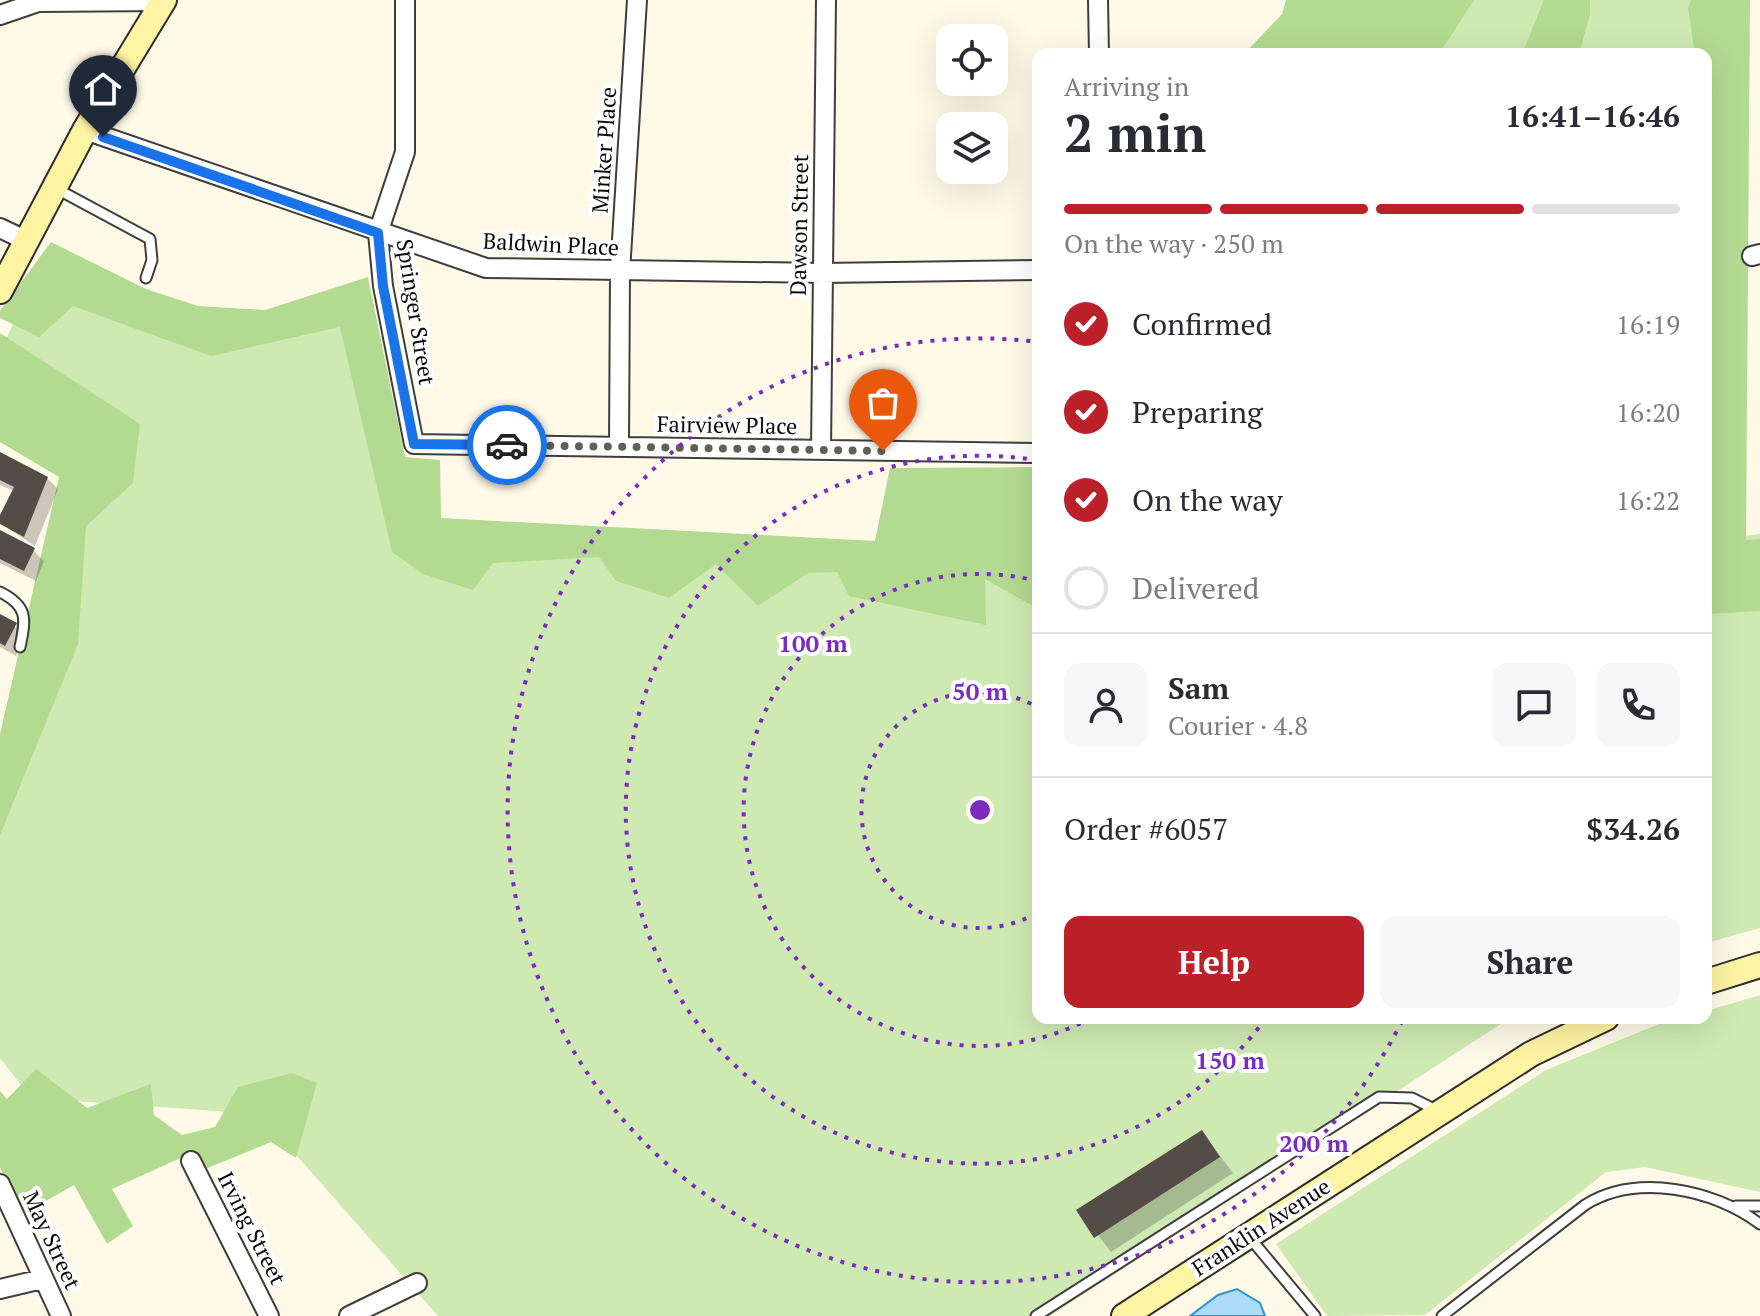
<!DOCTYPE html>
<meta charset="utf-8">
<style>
:root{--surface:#fff;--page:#f7f7f7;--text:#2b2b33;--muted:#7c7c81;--line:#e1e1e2;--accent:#bc212a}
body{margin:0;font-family:"PT Serif",serif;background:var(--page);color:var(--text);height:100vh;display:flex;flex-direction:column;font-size:30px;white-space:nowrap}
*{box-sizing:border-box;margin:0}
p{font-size:26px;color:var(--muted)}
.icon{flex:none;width:44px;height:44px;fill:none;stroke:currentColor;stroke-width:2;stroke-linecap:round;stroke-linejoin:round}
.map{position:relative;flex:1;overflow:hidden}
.drawer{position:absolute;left:1032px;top:48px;width:680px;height:976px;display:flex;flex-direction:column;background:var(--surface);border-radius:16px;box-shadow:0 8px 32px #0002}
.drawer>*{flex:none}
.fabs{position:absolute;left:936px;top:24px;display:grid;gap:16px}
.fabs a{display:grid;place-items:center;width:72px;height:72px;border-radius:16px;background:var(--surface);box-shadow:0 8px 32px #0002;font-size:40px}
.pin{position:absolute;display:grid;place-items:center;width:68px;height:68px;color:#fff;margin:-82px -34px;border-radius:50% 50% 50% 0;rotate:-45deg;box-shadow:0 0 8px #0007}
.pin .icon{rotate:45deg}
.courier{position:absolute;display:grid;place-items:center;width:80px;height:80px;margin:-40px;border:6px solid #1a73e8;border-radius:50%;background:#fff;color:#222;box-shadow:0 2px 10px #0007}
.summary em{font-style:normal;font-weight:700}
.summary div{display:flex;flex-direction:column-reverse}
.summary{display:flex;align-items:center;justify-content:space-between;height:136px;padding:0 32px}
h1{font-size:52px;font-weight:700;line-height:60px}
.bar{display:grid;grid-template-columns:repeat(4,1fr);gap:12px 8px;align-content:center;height:96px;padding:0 32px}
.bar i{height:10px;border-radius:6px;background:var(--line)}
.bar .current{background:var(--accent)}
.bar p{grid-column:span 4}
.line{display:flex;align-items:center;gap:20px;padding:0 32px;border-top:2px solid var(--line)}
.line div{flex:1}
.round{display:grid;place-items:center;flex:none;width:84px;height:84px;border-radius:16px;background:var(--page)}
ol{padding:0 32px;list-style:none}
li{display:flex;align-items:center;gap:24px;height:88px}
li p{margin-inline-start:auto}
li .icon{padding:8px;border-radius:50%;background:var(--accent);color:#fff;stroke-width:4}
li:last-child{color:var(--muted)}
li i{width:44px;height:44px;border:4px solid var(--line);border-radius:50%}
.cta{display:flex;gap:16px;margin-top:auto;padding:16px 32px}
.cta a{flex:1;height:92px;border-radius:16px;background:var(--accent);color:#fff;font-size:32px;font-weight:700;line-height:92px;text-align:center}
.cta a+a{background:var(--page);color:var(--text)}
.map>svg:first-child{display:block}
.green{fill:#cfe9b2}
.forest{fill:#b3da91}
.water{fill:#acdcf7;stroke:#3292cf;stroke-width:2}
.shadow{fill:#0003}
.building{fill:#534c47}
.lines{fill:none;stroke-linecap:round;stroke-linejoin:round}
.lane-casing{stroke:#3e3e3e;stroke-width:13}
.street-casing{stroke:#3e3e3e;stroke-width:22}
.secondary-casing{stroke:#2d2d2d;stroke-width:28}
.lane{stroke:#fff;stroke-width:9}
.street{stroke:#fff;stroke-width:18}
.secondary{stroke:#fff4a3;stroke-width:24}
.done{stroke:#605f58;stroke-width:8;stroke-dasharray:0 14.4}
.route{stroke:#1a73e8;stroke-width:10}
.ring{fill:none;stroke:#7b2cbf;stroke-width:4;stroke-dasharray:4 8}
.labels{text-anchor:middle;stroke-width:8;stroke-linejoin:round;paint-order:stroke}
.street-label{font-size:22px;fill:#0b0b0b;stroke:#fff}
.centre{fill:#7b2cbf;stroke:#fff;stroke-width:4}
.ring-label{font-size:24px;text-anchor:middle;font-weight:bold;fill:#7b2cbf;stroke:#fff;stroke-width:8;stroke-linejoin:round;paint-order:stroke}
</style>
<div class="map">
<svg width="1760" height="1316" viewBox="0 0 1760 1316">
<rect width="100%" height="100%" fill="#fffae8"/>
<path class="green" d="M 1303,0 L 1743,0 L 1730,538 L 1760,534 L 1760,928 L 1706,943 L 1706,54 L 1253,54 Z
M 44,258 L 210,330 L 369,295 L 399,462 L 434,533 L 904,552 L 1038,478 L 1038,1018 L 1510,1018 L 1050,1316 L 438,1316 L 260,1114 L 31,1098 L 0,1058 L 0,818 L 80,523 L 124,480 L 0,352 Z
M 1760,995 L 1760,1192 L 1645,1167 L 1606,1172 L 1425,1315 L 1327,1316 L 1276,1244 L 1546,1070 L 1659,1024 L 1681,1018 L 1706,1018 L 1706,1011 Z"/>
<path class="forest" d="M 1286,0 L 1474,0 L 1439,54 L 1244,54 L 1282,14 Z
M 1544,0 L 1590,0 L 1590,14 L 1579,54 L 1522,54 Z
M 1691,0 L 1750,0 L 1746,540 L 1760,539 L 1760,611 L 1706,614 L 1706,54 L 1695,54 L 1688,8 Z
M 51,242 L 146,289 L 198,306 L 265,310 L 368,277 L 405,457 L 440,460 L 441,518 L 875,541 L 890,468 L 1038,467 L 1038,609 L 985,579 L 986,625 L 849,596 L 837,572 L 808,573 L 758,606 L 716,564 L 669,598 L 616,581 L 599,557 L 493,563 L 473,590 L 423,574 L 392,552 L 340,327 L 211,356 L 73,306 L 39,337 L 0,318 L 0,311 Z
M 0,333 L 140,424 L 133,483 L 86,526 L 78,644 L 0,835 L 0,734 L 59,477 L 0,442 Z
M 36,1069 L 87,1108 L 151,1084 L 154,1115 L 182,1135 L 215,1127 L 238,1087 L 292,1073 L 317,1083 L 296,1158 L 271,1142 L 205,1169 L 196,1151 L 112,1189 L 133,1226 L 107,1244 L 74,1185 L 21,1215 L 0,1167 L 0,1091 L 7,1099 Z"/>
<path class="water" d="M 1237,1289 L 1260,1303 L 1265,1316 L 1190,1316 L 1218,1295 Z"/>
<path class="shadow" d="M 0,454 L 47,478 L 58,489 L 35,546 L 0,523 L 14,491 L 0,485 Z
M 0,533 L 33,550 L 44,561 L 36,581 L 0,563 Z
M 0,617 L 27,635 L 16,656 L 0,647 Z
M 1202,1132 L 1233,1173 L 1111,1252 L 1079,1211 Z"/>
<path class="building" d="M 0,452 L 48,477 L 24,537 L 0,524 L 0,515 L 14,487 L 0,480 Z
M 0,530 L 35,548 L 24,571 L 0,559 Z
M 0,614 L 17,623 L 5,646 L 0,643 Z
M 1202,1130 L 1220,1157 L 1094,1238 L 1076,1210 Z"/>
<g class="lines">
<g class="lane-casing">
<path id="lane" d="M 57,189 L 150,239 L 152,260 L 146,278
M 0,592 C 28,606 26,618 20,647
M 1736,1206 L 1760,1206
M 1250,1238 L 1315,1316
M 1036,1316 L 1379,1097 L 1412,1098 L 1438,1111
M 1442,1316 L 1585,1205 C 1636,1173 1714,1189 1760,1224"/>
</g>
<g class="street-casing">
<path id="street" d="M 405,0 L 405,152 L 378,233 L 383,286 L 414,444 L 1038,453
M 1098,0 L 1099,54
M 0,15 L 38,2 L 163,1
M 85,130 L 486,268 L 822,273 L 1038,270
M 0,228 L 25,240
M 1752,256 L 1760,254
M 619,446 L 620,272 L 637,0
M 821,450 L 826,0
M 191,1161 L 269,1316
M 0,1184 L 61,1316
M 0,1289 L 42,1279
M 349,1316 L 417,1283"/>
</g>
<g class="secondary-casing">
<path id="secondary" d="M 0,291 L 85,130 L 164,0
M 1706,982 L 1760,965
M 1124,1316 L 1531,1054 L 1606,1018"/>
</g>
<use href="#lane" class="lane"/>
<use href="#street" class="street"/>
<use href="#secondary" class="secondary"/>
</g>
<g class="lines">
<path class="done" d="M 507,445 L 883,451"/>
<path class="route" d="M 103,137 L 378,233 L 383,286 L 414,444 L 507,445"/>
</g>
<g class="ring">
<path d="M1037 913A118 118 0 1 1 1037 707"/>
<path d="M1091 1018A236 236 0 1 1 1037 581"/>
<path d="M1266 1018A354 354 0 1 1 1035 460"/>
<path d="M1402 1021A472 472 0 1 1 1038 342"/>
</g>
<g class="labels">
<g class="street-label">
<text transform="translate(604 150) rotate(-86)" y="8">Minker Place</text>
<text transform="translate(799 225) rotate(-89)" y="8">Dawson Street</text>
<text transform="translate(551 244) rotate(3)" y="8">Baldwin Place</text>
<text transform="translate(416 312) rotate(81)" y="8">Springer Street</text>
<text transform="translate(727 425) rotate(1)" y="8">Fairview Place</text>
<text transform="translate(1261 1227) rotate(-33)" y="8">Franklin Avenue</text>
<text transform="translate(252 1228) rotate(63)" y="8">Irving Street</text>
<text transform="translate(52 1240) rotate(65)" y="8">May Street</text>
</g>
</g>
<circle cx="980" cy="810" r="12" class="centre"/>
<g class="ring-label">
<text x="813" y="652">100 m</text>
<text x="980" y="700">50 m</text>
<text x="1230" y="1069">150 m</text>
<text x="1314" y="1152">200 m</text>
</g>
</svg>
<div class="fabs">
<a><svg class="icon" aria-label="locate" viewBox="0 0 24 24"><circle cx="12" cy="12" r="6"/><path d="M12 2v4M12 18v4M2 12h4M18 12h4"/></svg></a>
<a><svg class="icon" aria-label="layers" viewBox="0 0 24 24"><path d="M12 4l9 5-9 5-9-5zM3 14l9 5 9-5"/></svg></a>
</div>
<div class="pin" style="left:883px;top:451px;background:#ea580c"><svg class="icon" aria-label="bag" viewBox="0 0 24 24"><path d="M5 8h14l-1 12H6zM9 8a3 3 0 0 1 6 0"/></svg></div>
<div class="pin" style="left:103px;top:137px;background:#1f2937"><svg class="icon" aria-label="home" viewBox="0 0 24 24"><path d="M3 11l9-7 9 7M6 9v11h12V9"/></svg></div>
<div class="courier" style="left:507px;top:445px"><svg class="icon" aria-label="car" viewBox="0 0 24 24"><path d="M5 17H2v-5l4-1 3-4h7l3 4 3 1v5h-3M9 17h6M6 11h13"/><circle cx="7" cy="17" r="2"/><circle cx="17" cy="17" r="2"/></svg></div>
<section class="drawer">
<div class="summary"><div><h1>2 min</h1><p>Arriving in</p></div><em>16:41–16:46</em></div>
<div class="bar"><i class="current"></i><i class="current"></i><i class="current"></i><i></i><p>On the way · 250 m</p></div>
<ol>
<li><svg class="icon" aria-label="check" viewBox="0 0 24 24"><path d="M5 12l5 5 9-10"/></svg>Confirmed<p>16:19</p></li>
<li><svg class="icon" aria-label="check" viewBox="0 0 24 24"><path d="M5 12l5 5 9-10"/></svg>Preparing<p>16:20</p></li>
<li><svg class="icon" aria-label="check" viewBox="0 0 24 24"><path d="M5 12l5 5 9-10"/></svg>On the way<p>16:22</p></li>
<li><i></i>Delivered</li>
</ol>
<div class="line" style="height:144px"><a class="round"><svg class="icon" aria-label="person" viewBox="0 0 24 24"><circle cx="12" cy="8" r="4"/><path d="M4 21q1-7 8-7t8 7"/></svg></a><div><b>Sam</b><p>Courier · 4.8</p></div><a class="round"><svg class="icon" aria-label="chat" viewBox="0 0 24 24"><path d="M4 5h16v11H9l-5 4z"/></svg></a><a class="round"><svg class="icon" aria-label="phone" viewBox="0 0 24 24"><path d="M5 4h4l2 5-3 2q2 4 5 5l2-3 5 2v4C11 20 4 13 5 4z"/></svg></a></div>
<div class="line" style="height:104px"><div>Order #6057</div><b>$34.26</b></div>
<div class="cta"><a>Help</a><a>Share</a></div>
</section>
</div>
